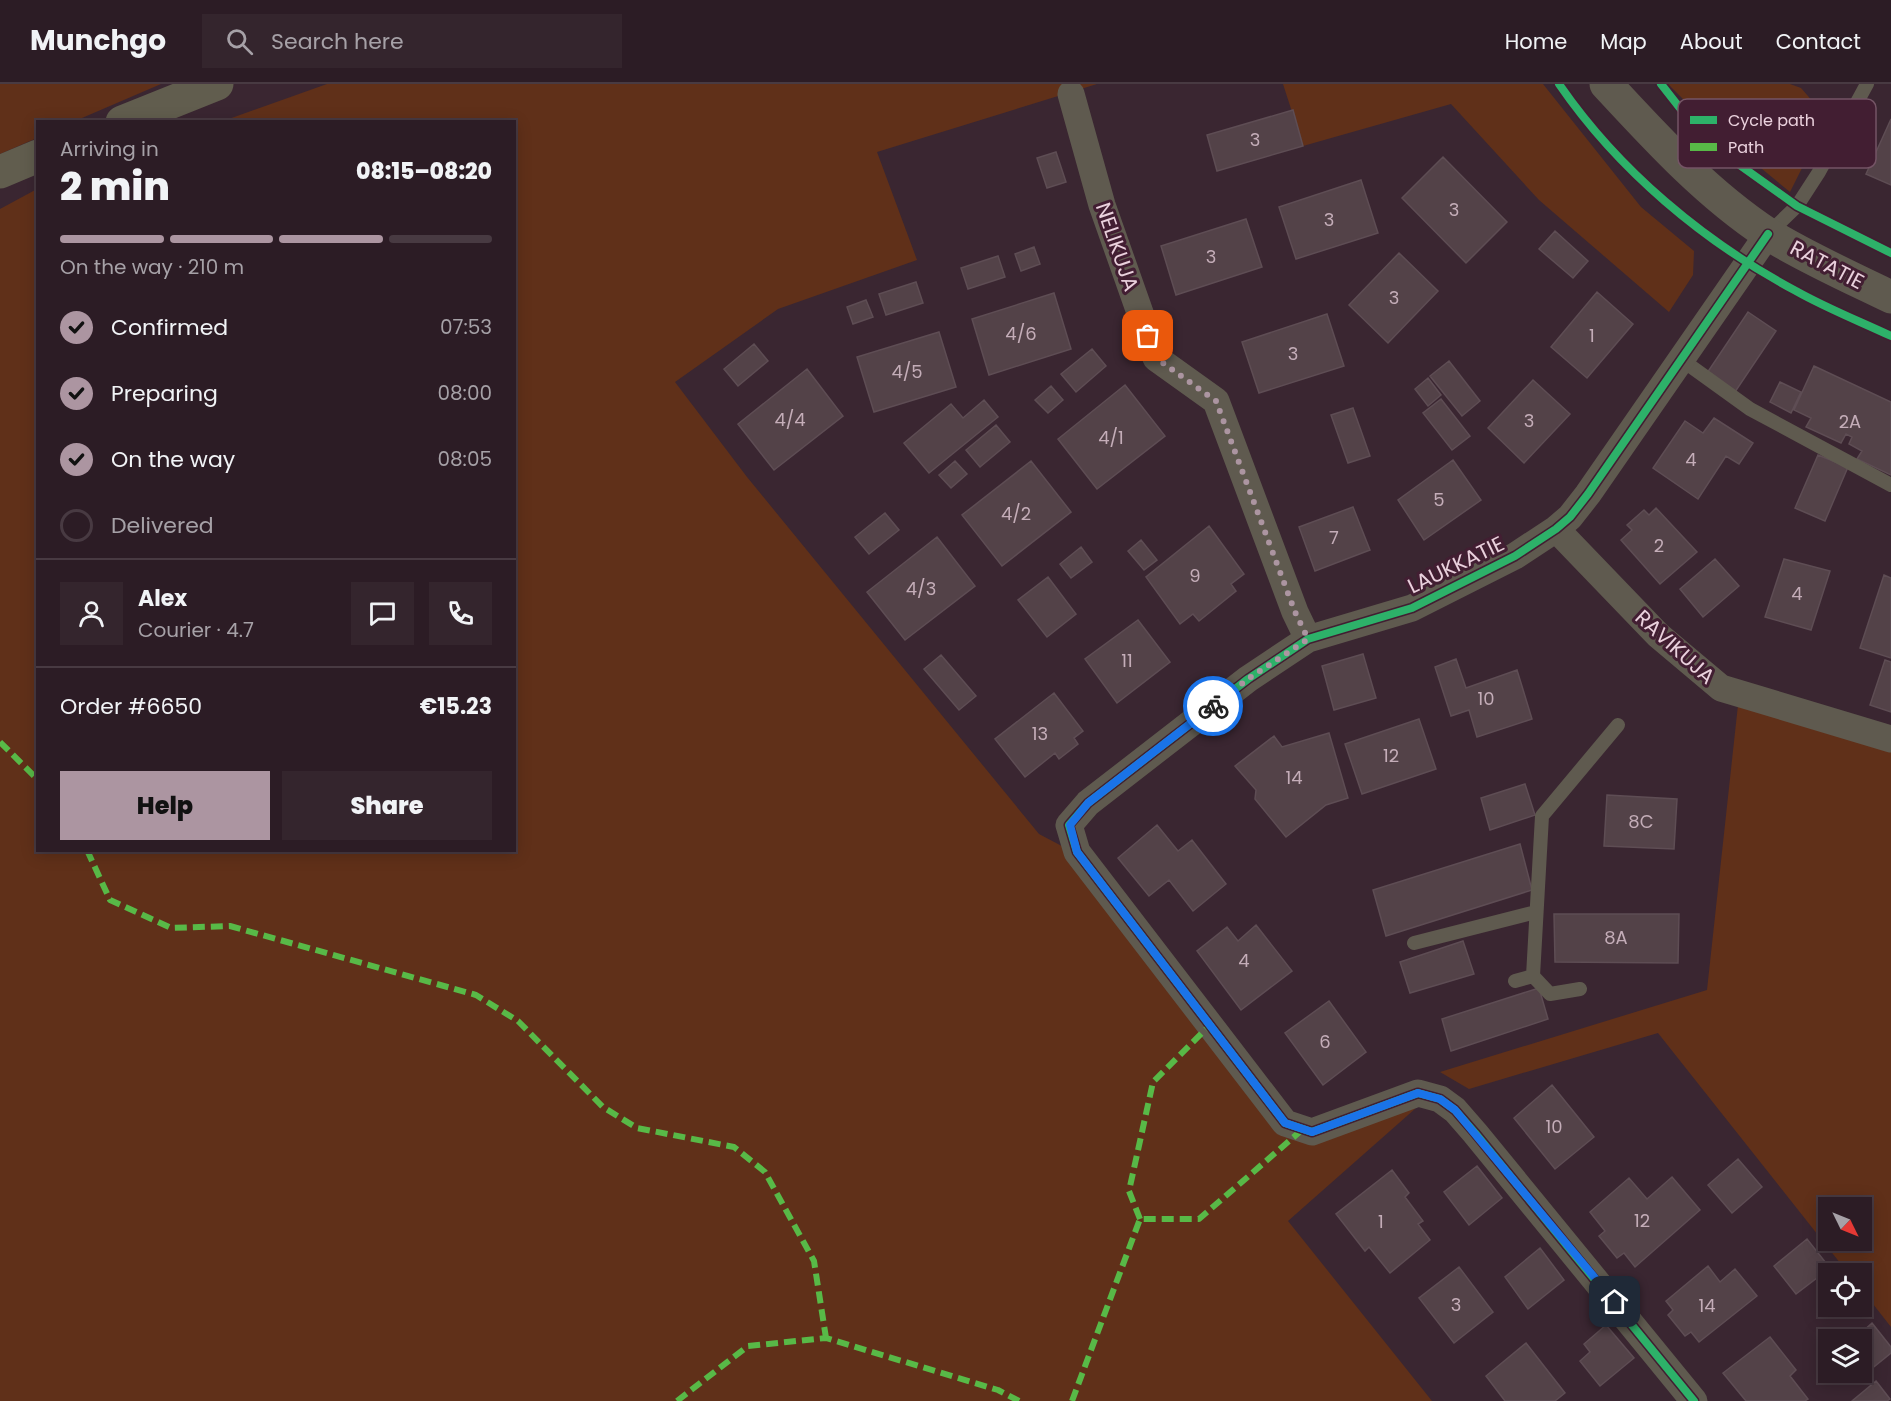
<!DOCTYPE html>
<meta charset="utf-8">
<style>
:root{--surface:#2c1c25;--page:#34252d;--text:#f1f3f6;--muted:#a6a1a7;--line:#483a42;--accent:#ac95a1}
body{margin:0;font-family:Poppins,sans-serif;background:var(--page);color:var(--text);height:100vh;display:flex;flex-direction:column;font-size:22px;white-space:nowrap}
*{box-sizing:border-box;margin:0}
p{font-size:20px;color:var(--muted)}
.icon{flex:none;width:33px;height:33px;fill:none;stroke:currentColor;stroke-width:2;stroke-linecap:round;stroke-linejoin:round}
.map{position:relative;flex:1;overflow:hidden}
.details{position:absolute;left:36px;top:36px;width:480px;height:732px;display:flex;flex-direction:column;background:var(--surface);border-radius:0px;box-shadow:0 3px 15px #0003,0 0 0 2px var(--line)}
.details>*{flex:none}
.needle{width:39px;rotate:133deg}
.tools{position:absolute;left:1818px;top:1113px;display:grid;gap:12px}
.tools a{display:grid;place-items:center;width:54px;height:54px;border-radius:0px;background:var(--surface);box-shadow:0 3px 15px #0003,0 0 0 2px var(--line);font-size:30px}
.pin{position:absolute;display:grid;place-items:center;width:51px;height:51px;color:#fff;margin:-26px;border-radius:12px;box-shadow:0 3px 9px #0006}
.courier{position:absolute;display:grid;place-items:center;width:60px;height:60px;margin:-30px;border:4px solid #1a73e8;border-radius:50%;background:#fff;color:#222;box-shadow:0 2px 8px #0007}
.overview em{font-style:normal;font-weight:800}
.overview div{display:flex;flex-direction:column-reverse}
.overview{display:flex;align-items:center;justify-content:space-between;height:102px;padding:0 24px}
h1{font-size:39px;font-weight:800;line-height:45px}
.bar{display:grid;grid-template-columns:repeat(4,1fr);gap:9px 6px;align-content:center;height:72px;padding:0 24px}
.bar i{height:8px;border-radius:4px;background:var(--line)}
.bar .selected{background:var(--accent)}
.bar p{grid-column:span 4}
.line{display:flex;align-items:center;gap:15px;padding:0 24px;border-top:2px solid var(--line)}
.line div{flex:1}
.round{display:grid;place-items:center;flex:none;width:63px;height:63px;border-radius:0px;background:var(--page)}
ol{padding:0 24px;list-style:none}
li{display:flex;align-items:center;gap:18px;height:66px}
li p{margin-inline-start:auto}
li .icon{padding:6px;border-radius:50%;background:var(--accent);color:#111;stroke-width:4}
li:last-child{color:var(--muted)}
li i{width:33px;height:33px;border:3px solid var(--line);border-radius:50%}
.button{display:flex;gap:12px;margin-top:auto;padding:12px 24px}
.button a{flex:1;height:69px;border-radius:0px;background:var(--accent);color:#111;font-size:24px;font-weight:800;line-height:69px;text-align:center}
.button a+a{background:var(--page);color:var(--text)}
header{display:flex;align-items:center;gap:36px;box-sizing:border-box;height:84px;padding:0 30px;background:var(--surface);border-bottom:2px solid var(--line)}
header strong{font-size:28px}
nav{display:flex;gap:33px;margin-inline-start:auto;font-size:21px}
.search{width:420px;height:54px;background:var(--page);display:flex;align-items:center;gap:15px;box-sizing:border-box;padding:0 21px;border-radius:0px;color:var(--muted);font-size:22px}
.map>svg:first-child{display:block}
.green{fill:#603019;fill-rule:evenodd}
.building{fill:#534248;stroke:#5e4d54;stroke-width:1.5}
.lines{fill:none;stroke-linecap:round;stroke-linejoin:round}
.service{stroke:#5f5a4f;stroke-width:14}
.minor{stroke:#5f5a4f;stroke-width:27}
.tertiary{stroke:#5f5a4f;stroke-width:33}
.secondary{stroke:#615d4e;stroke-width:33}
.quiet{stroke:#58b947;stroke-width:6;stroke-dasharray:12 6;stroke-linecap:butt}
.cycleway-casing{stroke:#421e32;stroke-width:11}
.cycleway{stroke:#2db169;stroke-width:8}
.done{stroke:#ac95a1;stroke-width:6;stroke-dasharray:0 10.8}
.route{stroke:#1a73e8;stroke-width:8}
.labels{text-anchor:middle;stroke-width:6;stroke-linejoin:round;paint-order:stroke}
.number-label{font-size:18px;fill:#c4adb8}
.street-label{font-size:21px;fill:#ead1dd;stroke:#421e32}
.key{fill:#421e32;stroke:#745465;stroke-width:1.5}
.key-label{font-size:16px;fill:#ead1dd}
</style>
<header>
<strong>Munchgo</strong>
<div class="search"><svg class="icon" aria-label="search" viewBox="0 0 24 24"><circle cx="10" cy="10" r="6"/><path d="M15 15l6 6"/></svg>Search here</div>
<nav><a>Home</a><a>Map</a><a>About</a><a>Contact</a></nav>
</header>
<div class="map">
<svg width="1891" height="1317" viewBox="0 0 1891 1317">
<rect width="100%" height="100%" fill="#3a2631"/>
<path class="green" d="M 0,0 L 161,0 L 75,37 L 38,38 L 37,54 L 0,70 Z
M 327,0 L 1097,0 L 877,68 L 917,176 L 778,225 L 675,298 L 747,393 L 1039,750 L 1075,769 L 1295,1054 L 1416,1024 L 1288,1137 L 1432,1317 L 0,1317 L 0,125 L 37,105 L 38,766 L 514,766 L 514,38 L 223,37 Z
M 1283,0 L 1543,0 L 1641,123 L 1694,167 L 1693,191 L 1669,228 L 1539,116 L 1451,20 L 1303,62 Z
M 1668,0 L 1790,0 L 1801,4 L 1827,34 L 1790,108 L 1711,43 Z
M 1738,621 L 1891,666 L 1891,1243 L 1862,1206 L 1862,1190 L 1848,1189 L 1658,949 L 1469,1005 L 1440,988 L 1707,906 ZM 1828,1124 L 1862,1124 L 1862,1156 L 1828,1156 Z"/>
<path class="building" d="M 1293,26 L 1303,62 L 1217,87 L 1207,51 Z
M 1891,35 L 1891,101 L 1866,90 Z
M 1056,68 L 1066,98 L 1047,104 L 1037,74 Z
M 1443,73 L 1507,138 L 1466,179 L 1402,114 Z
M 1361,96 L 1378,149 L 1296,175 L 1279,123 Z
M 1246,135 L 1262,183 L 1176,211 L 1161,162 Z
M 1555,147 L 1588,177 L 1573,194 L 1539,165 Z
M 1034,163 L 1040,180 L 1021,187 L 1015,170 Z
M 1399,169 L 1438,207 L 1388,259 L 1349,221 Z
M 998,172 L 1005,193 L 968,205 L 961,184 Z
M 916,198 L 923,219 L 886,231 L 879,210 Z
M 1597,208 L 1633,240 L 1587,294 L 1551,263 Z
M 1054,209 L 1071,265 L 989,291 L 972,235 Z
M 866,216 L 873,233 L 853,240 L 847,223 Z
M 1748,228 L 1776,247 L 1735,308 L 1707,289 Z
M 1327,230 L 1344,282 L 1259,309 L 1242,258 Z
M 939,248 L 956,303 L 874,328 L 857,273 Z
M 754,260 L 768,277 L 738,302 L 724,285 Z
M 1092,265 L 1106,282 L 1076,308 L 1061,290 Z
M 1449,277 L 1480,317 L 1462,332 L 1430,292 Z
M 1814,282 L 1891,318 L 1891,391 L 1857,375 L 1862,367 L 1849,360 L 1852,353 L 1846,350 L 1841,359 L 1806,343 L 1811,334 L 1794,326 Z
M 807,285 L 843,332 L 774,386 L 738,340 Z
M 1428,294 L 1441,311 L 1428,322 L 1415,305 Z
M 1533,296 L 1570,330 L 1524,379 L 1488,344 Z
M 1780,298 L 1801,308 L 1791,329 L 1770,318 Z
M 1125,301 L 1165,352 L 1097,405 L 1058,355 Z
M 1051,302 L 1063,316 L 1048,329 L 1035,316 Z
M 1441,315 L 1470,352 L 1452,366 L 1423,329 Z
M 984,316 L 998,333 L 929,389 L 904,359 L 951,320 L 963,334 Z
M 1353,324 L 1370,372 L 1348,379 L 1331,331 Z
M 1714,334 L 1753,359 L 1739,380 L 1726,372 L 1698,415 L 1653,384 L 1685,337 L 1703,349 Z
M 996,341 L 1010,358 L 980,383 L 966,366 Z
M 1818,371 L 1848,383 L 1825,437 L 1795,424 Z
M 1453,376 L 1481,416 L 1424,456 L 1398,416 Z
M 955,377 L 967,390 L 951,404 L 939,391 Z
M 1031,377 L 1071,428 L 1002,482 L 962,431 Z
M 1353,423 L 1370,466 L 1315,487 L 1299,443 Z
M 1656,424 L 1697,468 L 1660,500 L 1621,456 L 1632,446 L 1627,441 L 1644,426 L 1649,431 Z
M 885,429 L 899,446 L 869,470 L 855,453 Z
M 1209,442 L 1244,490 L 1231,500 L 1236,507 L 1199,537 L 1193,530 L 1180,540 L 1146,493 Z
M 937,453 L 975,502 L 905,556 L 867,508 Z
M 1141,456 L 1157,476 L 1144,486 L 1128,467 Z
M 1081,463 L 1092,478 L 1071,494 L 1060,480 Z
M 1715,475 L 1739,502 L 1703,533 L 1680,505 Z
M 1784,475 L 1830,487 L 1811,546 L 1765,533 Z
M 1884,491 L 1891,494 L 1891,574 L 1860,564 Z
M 1048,493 L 1076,530 L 1047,553 L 1018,516 Z
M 1138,536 L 1170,578 L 1117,619 L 1085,575 Z
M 1363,570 L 1376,614 L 1334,626 L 1322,582 Z
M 941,571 L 976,612 L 959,626 L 924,585 Z
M 1456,575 L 1466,604 L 1517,586 L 1532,635 L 1477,653 L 1469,626 L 1451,632 L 1435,583 Z
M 1885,576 L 1891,578 L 1891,628 L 1870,621 Z
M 1054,609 L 1083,647 L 1074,654 L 1078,660 L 1059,675 L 1055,669 L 1025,693 L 995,655 Z
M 1419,635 L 1436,685 L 1362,710 L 1345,660 Z
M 1329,649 L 1348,714 L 1326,721 L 1286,753 L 1255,715 L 1256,706 L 1235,682 L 1274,652 L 1282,663 Z
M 1525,700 L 1535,731 L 1490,746 L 1481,714 Z
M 1607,711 L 1677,715 L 1674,765 L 1604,762 Z
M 1157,741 L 1178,767 L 1192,756 L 1226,800 L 1193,827 L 1169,796 L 1149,812 L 1118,774 Z
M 1520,760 L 1532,806 L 1386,852 L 1373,806 Z
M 1554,830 L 1679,830 L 1678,879 L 1555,878 Z
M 1256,841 L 1292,887 L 1241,926 L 1197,867 L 1227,843 L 1238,857 Z
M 1463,857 L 1474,890 L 1410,909 L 1400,878 Z
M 1539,904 L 1548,935 L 1451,967 L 1442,935 Z
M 1329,917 L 1366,968 L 1323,1001 L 1285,949 Z
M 1552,1001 L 1594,1053 L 1555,1085 L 1514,1034 Z
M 1738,1075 L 1762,1103 L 1732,1129 L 1708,1101 Z
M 1477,1082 L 1502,1114 L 1469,1141 L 1444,1108 Z
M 1392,1086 L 1409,1109 L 1405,1113 L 1423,1137 L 1418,1140 L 1430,1156 L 1390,1189 L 1369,1163 L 1365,1167 L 1336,1130 Z
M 1672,1093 L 1700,1126 L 1635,1183 L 1624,1169 L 1617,1174 L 1599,1152 L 1605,1147 L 1590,1128 L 1629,1094 L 1647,1115 Z
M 1807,1155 L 1830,1184 L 1796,1210 L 1774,1182 Z
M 1540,1164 L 1564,1196 L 1528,1225 L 1505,1193 Z
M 1708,1182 L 1720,1198 L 1735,1185 L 1757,1212 L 1699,1258 L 1691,1248 L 1685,1252 L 1668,1231 L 1673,1226 L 1666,1217 Z
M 1459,1183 L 1493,1228 L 1454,1259 L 1419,1214 Z
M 1872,1239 L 1891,1263 L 1891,1269 L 1859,1295 L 1854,1288 L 1862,1288 L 1862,1256 L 1853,1256 Z
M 1606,1241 L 1634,1274 L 1600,1302 L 1580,1277 L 1590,1268 L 1584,1260 Z
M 1770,1253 L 1796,1286 L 1790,1292 L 1808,1315 L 1805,1317 L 1746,1317 L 1723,1289 Z
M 1526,1259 L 1565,1309 L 1555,1317 L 1505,1317 L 1486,1292 Z
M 1876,1297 L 1890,1315 L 1887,1317 L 1852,1317 Z"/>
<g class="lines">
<path class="service" d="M 1768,150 L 1797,122 L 1819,88 L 1867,0
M 1682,276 L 1750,325 L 1891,401
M 1414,859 L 1536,828
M 1533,892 L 1550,910 L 1580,905
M 1515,897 L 1533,892 L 1542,732 L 1618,641"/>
<path class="minor" d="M 1071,10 L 1102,121 L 1156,274 L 1216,317 L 1295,528 L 1308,555
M 1556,445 L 1658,551 L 1721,604 L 1891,655
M 1694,1317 L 1475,1049 L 1455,1026 L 1440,1015 L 1418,1009 L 1312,1048 L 1285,1039 L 1077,768 L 1069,741 L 1088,719 L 1248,595 L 1308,555 L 1412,524 L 1515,472 L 1556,445 L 1570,433 L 1588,410 L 1768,150"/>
<path class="tertiary" d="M 1606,0 C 1656,54 1706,109 1768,150 C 1807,174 1850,193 1891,213"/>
<path class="secondary" d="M 122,38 L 217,0
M 0,88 L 38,72"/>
<path class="quiet" d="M 0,658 L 38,696
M 87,766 L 110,816 L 171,844 L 230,842 L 476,911 L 518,937 L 603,1023 L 637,1044 L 734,1063 L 765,1088 L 814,1177 L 826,1254
M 1140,1135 L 1129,1107 L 1153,998 L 1210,941
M 677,1317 L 748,1262 L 826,1254 L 998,1306 L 1019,1317
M 1072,1317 L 1140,1135 L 1199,1135 L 1303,1045"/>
<g class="cycleway-casing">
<path id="cycleway" d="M 1559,0 C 1618,86 1704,158 1796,207 C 1826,224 1859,237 1891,252
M 1661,0 L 1694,42 L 1734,77 L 1797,122 L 1891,169
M 1694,1317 L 1475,1049 L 1455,1026 L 1440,1015 L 1418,1009 L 1312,1048 L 1285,1039 L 1077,768 L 1069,741 L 1088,719 L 1248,595 L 1308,555 L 1412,524 L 1515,472 L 1556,445 L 1570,433 L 1588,410 L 1768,150"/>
</g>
<use href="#cycleway" class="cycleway"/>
</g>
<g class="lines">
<path class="done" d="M 1148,252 L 1156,274 L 1216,317 L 1295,528 L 1308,555 L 1248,595 L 1213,622"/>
<path class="route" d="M 1213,622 L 1088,719 L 1070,741 L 1077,768 L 1285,1039 L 1312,1048 L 1418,1009 L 1440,1015 L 1455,1026 L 1615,1218"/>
</g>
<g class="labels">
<g class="number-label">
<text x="1255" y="62">3</text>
<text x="1454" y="132">3</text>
<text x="1329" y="142">3</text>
<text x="1211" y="179">3</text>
<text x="1394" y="220">3</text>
<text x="1021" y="256">4/6</text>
<text x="1592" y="258">1</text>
<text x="1293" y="276">3</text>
<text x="907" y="294">4/5</text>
<text x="790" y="342">4/4</text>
<text x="1529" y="343">3</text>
<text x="1850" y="344">2A</text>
<text x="1111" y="360">4/1</text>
<text x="1691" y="382">4</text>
<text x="1439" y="422">5</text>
<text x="1016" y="436">4/2</text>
<text x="1334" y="460">7</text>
<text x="1659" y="468">2</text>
<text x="1195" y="498">9</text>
<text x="921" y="511">4/3</text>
<text x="1797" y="516">4</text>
<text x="1127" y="583">11</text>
<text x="1486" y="621">10</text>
<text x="1040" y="656">13</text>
<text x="1391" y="678">12</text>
<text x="1294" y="700">14</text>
<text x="1641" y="744">8C</text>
<text x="1616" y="860">8A</text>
<text x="1244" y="883">4</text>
<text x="1325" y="964">6</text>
<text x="1554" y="1049">10</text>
<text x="1642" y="1143">12</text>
<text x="1381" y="1144">1</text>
<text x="1456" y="1227">3</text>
<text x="1707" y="1228">14</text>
</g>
<g class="street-label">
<text transform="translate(1117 163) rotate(71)" y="7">NELIKUJA</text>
<text transform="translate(1827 181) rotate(28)" y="7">RATATIE</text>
<text transform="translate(1456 481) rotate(-26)" y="7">LAUKKATIE</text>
<text transform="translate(1675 563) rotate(42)" y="7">RAVIKUJA</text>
</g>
</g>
<rect x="1678" y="15" width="198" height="69" rx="9" class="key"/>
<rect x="1690" y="32" width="27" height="8" fill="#2db169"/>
<rect x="1690" y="59" width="27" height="8" fill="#58b947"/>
<g class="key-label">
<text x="1728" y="42">Cycle path</text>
<text x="1728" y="69">Path</text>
</g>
</svg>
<div class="tools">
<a><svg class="needle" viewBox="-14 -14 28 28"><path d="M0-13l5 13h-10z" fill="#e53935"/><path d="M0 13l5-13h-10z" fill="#a6a1a7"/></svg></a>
<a><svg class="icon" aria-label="locate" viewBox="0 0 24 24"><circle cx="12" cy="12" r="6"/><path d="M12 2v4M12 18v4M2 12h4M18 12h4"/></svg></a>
<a><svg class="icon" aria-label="layers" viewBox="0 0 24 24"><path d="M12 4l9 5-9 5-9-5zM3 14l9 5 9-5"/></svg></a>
</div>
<div class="pin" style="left:1148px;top:252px;background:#ea580c"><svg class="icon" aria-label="bag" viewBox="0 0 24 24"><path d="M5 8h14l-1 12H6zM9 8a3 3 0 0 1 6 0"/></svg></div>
<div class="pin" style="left:1615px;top:1218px;background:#1f2937"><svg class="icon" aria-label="home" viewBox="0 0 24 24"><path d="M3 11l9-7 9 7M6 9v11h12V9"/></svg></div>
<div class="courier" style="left:1213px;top:622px"><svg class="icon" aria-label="bike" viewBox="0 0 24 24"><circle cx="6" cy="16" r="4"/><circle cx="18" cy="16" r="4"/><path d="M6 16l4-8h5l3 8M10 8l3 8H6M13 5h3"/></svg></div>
<section class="details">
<div class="overview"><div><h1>2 min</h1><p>Arriving in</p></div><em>08:15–08:20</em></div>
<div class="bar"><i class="selected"></i><i class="selected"></i><i class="selected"></i><i></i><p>On the way · 210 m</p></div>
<ol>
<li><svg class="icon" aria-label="check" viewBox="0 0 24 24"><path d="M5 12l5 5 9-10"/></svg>Confirmed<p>07:53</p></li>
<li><svg class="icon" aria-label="check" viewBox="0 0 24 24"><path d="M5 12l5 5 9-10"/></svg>Preparing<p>08:00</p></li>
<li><svg class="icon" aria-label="check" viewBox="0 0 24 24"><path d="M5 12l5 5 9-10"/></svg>On the way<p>08:05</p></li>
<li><i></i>Delivered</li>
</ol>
<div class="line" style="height:108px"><a class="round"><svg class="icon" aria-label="person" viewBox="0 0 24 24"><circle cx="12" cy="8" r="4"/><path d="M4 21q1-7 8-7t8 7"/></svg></a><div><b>Alex</b><p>Courier · 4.7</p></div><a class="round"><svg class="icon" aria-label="chat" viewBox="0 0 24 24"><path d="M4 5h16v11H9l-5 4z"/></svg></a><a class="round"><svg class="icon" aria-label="phone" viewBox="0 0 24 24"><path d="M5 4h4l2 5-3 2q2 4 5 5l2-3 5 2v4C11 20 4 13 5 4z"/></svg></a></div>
<div class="line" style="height:78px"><div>Order #6650</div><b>€15.23</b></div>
<div class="button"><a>Help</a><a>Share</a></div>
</section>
</div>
